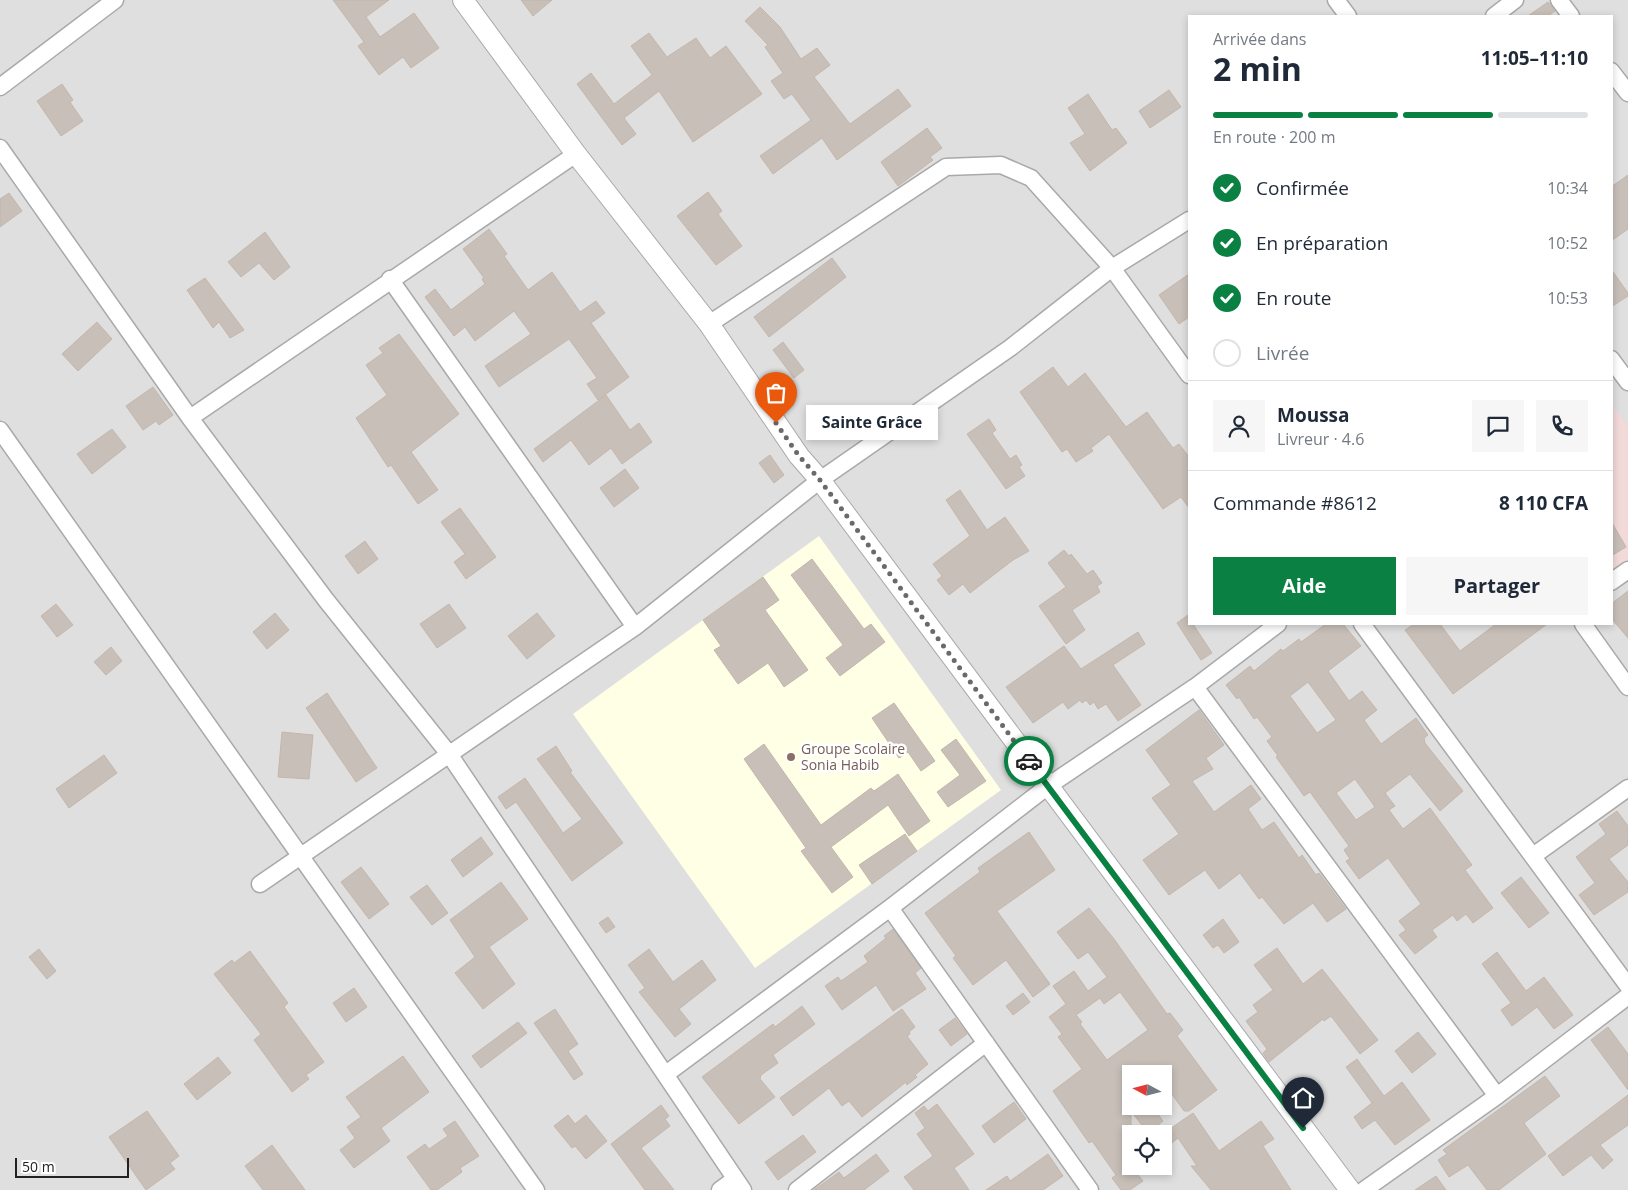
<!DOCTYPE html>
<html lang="fr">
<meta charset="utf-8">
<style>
:root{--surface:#fff;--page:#f6f6f7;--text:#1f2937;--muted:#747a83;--line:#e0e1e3;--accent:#0b8043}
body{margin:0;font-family:"Open Sans",sans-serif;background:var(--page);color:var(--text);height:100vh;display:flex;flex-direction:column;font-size:19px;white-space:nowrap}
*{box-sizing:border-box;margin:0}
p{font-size:16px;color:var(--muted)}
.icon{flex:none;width:28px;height:28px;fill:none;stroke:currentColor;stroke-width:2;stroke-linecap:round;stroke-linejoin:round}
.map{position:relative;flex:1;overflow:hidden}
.panel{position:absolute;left:1188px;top:15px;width:425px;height:610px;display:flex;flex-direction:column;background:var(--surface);border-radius:0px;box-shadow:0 2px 8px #0003}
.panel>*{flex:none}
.needle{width:32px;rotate:277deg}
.buttons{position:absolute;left:1122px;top:1065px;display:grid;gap:10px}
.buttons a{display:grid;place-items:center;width:50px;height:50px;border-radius:0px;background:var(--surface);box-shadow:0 2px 8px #0003;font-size:25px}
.scale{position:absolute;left:15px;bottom:12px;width:114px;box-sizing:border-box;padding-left:5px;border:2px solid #222;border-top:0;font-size:14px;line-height:18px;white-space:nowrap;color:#222;-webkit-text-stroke:4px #fff;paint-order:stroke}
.pin{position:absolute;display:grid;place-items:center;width:42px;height:42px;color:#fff;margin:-51px -21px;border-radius:50% 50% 50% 0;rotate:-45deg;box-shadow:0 0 5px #0007}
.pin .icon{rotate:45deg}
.courier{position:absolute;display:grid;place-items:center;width:50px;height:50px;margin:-25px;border:4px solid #0b8043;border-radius:50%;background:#fff;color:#222;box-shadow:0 1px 6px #0007}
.bubble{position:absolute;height:35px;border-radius:0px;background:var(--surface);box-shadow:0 2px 8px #0003;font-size:16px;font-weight:700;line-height:35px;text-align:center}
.overview em{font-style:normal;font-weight:700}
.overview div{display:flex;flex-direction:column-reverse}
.overview{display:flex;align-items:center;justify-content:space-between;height:85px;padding:0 25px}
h1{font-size:32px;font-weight:700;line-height:38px}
.bar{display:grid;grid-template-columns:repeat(4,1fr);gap:8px 5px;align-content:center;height:60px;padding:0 25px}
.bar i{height:6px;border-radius:4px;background:var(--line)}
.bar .active{background:var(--accent)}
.bar p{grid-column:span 4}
.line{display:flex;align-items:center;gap:12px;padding:0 25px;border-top:1px solid var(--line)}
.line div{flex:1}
.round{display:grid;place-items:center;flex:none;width:52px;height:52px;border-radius:0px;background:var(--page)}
ol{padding:0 25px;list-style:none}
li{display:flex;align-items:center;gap:15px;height:55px}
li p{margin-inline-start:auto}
li .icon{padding:5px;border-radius:50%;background:var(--accent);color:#fff;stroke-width:4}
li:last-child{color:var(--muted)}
li i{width:28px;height:28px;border:2px solid var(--line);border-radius:50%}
.primary-button{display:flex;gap:10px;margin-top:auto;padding:10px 25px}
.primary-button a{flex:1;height:58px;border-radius:0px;background:var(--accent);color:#fff;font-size:20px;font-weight:700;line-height:58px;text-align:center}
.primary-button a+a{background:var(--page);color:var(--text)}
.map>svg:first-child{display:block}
.residential{fill:#e0dfdf;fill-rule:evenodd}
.commercial{fill:#f2dad9}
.education{fill:#ffffe5}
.building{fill:#c7bfb8;stroke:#c4b6ab;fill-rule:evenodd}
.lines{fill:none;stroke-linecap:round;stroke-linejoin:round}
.minor-casing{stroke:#a9a9a9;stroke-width:19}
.tertiary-casing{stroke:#a9a9a9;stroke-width:22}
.minor{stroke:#fff;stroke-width:16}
.tertiary{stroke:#fff;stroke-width:20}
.done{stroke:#6b6a68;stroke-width:5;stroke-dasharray:0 9}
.route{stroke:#0b8043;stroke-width:6}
.education-dot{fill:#8d6e63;stroke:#fff;stroke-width:2}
.labels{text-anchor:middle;stroke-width:5;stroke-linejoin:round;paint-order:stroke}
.education-label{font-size:14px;fill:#785e54;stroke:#fff;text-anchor:start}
</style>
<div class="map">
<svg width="1628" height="1190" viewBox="0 0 1628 1190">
<rect width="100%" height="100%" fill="#f2efe9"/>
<path class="residential" d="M 0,0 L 1628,0 L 1628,1190 L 0,1190 ZM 1189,16 L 1611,16 L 1611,624 L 1189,624 ZM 1131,1074 L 1164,1074 L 1164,1106 L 1131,1106 ZM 1131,1134 L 1164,1134 L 1164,1166 L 1131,1166 Z"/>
<path class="commercial" d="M 1611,404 L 1628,426 L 1628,559 L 1611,572 Z"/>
<path class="education" d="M 819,536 L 1001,790 L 755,968 L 573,714 Z"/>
<path class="building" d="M 333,0 L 389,0 L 366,17 L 380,37 L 414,13 L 439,48 L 411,68 L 403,57 L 379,75 L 358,46 L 364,42 Z
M 521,0 L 552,0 L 533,16 Z
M 1548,2 L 1555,11 L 1548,16 L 1528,16 Z
M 760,7 L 780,27 L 801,59 L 817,48 L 830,65 L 814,77 L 850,124 L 898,89 L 911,106 L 837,160 L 822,138 L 773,174 L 760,156 L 811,120 L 792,94 L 784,99 L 771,81 L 783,73 L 765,47 L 768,45 L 745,21 Z
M 649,33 L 667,57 L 696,38 L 710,58 L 726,46 L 762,94 L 693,142 L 659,91 L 624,118 L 636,134 L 622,145 L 577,84 L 591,73 L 614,104 L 652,75 L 631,46 Z
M 62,84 L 73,100 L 70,102 L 83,121 L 61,136 L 37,101 Z
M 1169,90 L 1181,107 L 1150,128 L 1139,111 Z
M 1088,94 L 1112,130 L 1116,128 L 1127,143 L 1090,171 L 1070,143 L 1085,134 L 1068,108 Z
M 927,128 L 942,148 L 930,157 L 933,160 L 898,186 L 881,162 Z
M 1628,175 L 1628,229 L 1611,241 L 1611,187 Z
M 708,192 L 722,211 L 718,214 L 742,246 L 716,265 L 677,216 Z
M 9,193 L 22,211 L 0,227 L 0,199 Z
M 489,229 L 507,254 L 504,256 L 528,290 L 552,272 L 580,312 L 596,301 L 605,313 L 591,323 L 629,377 L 598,400 L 587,384 L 597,378 L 569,339 L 499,387 L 485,366 L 531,334 L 514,311 L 475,341 L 465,327 L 454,336 L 425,297 L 435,289 L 451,310 L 485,284 L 482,279 L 484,278 L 463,249 Z
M 265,232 L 290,267 L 274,280 L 259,263 L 241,277 L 228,262 Z
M 832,258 L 846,277 L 769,337 L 754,317 Z
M 1611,269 L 1628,293 L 1628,296 L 1611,307 Z
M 1189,274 L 1189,317 L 1179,324 L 1159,295 Z
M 205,278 L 244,330 L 230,338 L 219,322 L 213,328 L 187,290 Z
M 97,322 L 112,339 L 78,371 L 62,354 Z
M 399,334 L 459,414 L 411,452 L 438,490 L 418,504 L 391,465 L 388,467 L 356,418 L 387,395 L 366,365 L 383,353 L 379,348 Z
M 783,342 L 804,370 L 794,378 L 773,350 Z
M 1053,367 L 1068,387 L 1085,373 L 1126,427 L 1147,412 L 1173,448 L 1179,444 L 1189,457 L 1189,508 L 1181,497 L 1163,509 L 1109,434 L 1091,448 L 1093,451 L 1076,462 L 1067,449 L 1062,452 L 1020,392 Z
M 153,387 L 173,415 L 159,425 L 156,421 L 143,430 L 126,406 Z
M 606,395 L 630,430 L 639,423 L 652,442 L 622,464 L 611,448 L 589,465 L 571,440 L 543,462 L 534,449 Z
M 989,419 L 996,430 L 992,433 L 1010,459 L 1016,455 L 1022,465 L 1019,467 L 1025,476 L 1006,489 L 967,434 Z
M 112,429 L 126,447 L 92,474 L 77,454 Z
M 770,455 L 784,475 L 774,483 L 759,463 Z
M 625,469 L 639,488 L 614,507 L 600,488 Z
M 960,490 L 987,530 L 1005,517 L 1029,551 L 1013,560 L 970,593 L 963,584 L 949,595 L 937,580 L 942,576 L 933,564 L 970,536 L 946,500 Z
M 460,508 L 496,557 L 466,579 L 454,562 L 465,554 L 441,522 Z
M 1611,521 L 1626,547 L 1611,556 Z
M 365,541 L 378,559 L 358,574 L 345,556 Z
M 1064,550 L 1069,556 L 1071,554 L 1087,574 L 1093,570 L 1102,583 L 1097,586 L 1100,592 L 1072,610 L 1085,630 L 1066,644 L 1039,606 L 1066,587 L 1048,563 Z
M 812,559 L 864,629 L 871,624 L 885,642 L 840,676 L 826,658 L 843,645 L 791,575 Z
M 763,577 L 779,600 L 765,610 L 808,670 L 784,687 L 768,663 L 738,684 L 714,650 L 721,646 L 703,620 Z
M 1628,591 L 1628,638 L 1611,618 L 1611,604 Z
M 56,604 L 73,625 L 57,637 L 41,616 Z
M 449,604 L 466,628 L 437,648 L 420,624 Z
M 275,613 L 289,630 L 267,649 L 253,632 Z
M 537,613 L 555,636 L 527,659 L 508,636 Z
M 1188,615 L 1189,624 L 1193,624 L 1212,653 L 1201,660 L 1177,623 Z
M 1326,624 L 1343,624 L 1361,646 L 1328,671 L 1349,701 L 1362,691 L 1377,710 L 1364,720 L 1381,744 L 1416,718 L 1428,735 L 1424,738 L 1425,743 L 1463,791 L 1440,811 L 1410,774 L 1385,793 L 1395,806 L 1389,810 L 1403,829 L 1430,808 L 1472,865 L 1465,870 L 1493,908 L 1473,923 L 1466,914 L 1457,921 L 1453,915 L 1432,930 L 1437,937 L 1415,954 L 1399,935 L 1406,930 L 1399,921 L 1421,904 L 1388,858 L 1359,879 L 1346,861 L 1350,859 L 1344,850 L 1349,846 L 1310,792 L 1304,796 L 1276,757 L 1278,756 L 1267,741 L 1272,737 L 1257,717 L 1254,719 L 1239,697 L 1237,699 L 1226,685 L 1250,666 L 1254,671 L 1281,649 L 1283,651 L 1299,639 L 1301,642 ZM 1308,682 L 1336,720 L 1317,733 L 1290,696 ZM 1355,779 L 1375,807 L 1356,820 L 1336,793 Z
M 1414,624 L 1440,624 L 1460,651 L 1496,624 L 1547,624 L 1453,694 L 1405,630 Z
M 1138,632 L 1145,644 L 1113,665 L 1141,705 L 1118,721 L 1106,704 L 1098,709 L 1094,702 L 1090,705 L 1086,700 L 1082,703 L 1080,700 L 1068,709 L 1063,702 L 1033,723 L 1006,687 L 1064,646 L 1081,669 Z
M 111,647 L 122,661 L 106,675 L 94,662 Z
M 327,693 L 377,768 L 356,782 L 306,708 Z
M 894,703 L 935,761 L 921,771 L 908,752 L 899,758 L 872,718 Z
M 1199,710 L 1224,745 L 1206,758 L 1213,769 L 1192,781 L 1214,812 L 1251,785 L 1261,799 L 1248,809 L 1262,830 L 1274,822 L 1299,858 L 1302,855 L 1316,875 L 1319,873 L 1346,909 L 1327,922 L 1313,903 L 1284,924 L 1262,897 L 1259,899 L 1240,873 L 1219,889 L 1205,870 L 1169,895 L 1143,860 L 1179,834 L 1152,798 L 1171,785 L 1146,750 Z
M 282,732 L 313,735 L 309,779 L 278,777 Z
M 956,739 L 986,781 L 948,807 L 937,792 L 960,775 L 941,750 Z
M 764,744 L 821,825 L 871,788 L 874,791 L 898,774 L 930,821 L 909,836 L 888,805 L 831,847 L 853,877 L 832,893 L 801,851 L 806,848 L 744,759 Z
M 556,746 L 572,771 L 570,772 L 623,843 L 572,881 L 516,802 L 506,809 L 498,797 L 525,778 L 563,833 L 582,819 L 537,759 Z
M 104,755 L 117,773 L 69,808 L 56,789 Z
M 1617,811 L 1628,826 L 1628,845 L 1609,859 L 1628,882 L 1628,892 L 1594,915 L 1579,895 L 1595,883 L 1576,857 L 1606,834 L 1599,824 Z
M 1029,832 L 1055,870 L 997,911 L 1050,984 L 1033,997 L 1006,960 L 973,985 L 953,958 L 956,956 L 925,913 L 980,872 L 978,868 Z
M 905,834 L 917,851 L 872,884 L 859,865 Z
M 481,837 L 493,854 L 463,877 L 451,860 Z
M 361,867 L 389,904 L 369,919 L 341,882 Z
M 1521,877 L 1549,913 L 1529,928 L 1501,893 Z
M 501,882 L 528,919 L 489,947 L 515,984 L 483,1009 L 455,973 L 475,957 L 450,920 Z
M 427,885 L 448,913 L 432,925 L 410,897 Z
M 1089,908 L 1114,939 L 1167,1014 L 1170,1013 L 1183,1030 L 1177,1036 L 1217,1090 L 1189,1111 L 1184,1111 L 1164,1083 L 1164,1074 L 1131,1074 L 1131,1106 L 1152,1106 L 1163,1121 L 1148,1133 L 1131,1111 L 1131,1166 L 1143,1181 L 1130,1190 L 1121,1190 L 1112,1178 L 1116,1175 L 1092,1141 L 1089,1143 L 1053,1091 L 1082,1069 L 1058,1037 L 1062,1034 L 1049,1017 L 1066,1004 L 1053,986 L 1074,971 L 1088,991 L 1107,977 L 1088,952 L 1078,959 L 1057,932 ZM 1120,992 L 1148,1030 L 1107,1060 L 1080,1024 L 1082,1022 L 1076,1015 L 1100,998 L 1104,1004 Z
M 608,917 L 615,927 L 606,933 L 599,923 Z
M 1223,919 L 1239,942 L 1224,953 L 1218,945 L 1213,948 L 1203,935 Z
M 893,929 L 921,968 L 915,973 L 926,989 L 893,1011 L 876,985 L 842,1010 L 825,986 L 838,977 L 841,981 L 868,962 L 864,956 L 886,938 L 884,936 Z
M 1277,948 L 1303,984 L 1322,969 L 1378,1040 L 1360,1054 L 1331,1016 L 1324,1021 L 1323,1019 L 1269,1062 L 1263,1053 L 1267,1049 L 1246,1021 L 1258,1012 L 1253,1005 L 1273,990 L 1254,965 Z
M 39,949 L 56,971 L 47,979 L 29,957 Z
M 649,949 L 673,982 L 702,960 L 716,980 L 679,1009 L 691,1024 L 675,1037 L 639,992 L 645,988 L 628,965 Z
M 250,951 L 288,1003 L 284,1007 L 324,1062 L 306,1075 L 309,1079 L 292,1092 L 254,1040 L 261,1034 L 214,974 L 232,960 L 234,963 Z
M 1497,952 L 1526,991 L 1544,977 L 1573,1015 L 1554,1029 L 1537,1007 L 1512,1026 L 1501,1010 L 1511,1003 L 1482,964 Z
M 354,988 L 367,1007 L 346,1022 L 333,1003 Z
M 1023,993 L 1030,1002 L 1013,1015 L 1006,1006 Z
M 802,1006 L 815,1024 L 773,1055 L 778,1063 L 761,1075 L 760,1079 L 775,1097 L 739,1124 L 702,1077 L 773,1024 L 775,1027 Z
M 555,1009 L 578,1044 L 568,1051 L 583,1074 L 574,1080 L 534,1023 Z
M 902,1009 L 915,1027 L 909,1032 L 910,1034 L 907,1036 L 928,1064 L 915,1075 L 917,1077 L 907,1085 L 906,1082 L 862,1117 L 849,1101 L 842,1106 L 829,1088 L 793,1116 L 780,1098 Z
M 955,1018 L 967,1034 L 951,1046 L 939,1030 Z
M 518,1022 L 527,1033 L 481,1068 L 472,1056 Z
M 1608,1027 L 1628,1054 L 1628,1090 L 1591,1040 Z
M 1418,1032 L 1436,1054 L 1412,1073 L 1395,1051 Z
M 403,1056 L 429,1092 L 381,1128 L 390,1141 L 354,1168 L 340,1150 L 355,1138 L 347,1127 L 361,1117 L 346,1097 Z
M 218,1057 L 231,1073 L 197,1100 L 184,1084 Z
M 1357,1059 L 1384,1096 L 1402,1082 L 1430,1120 L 1395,1145 L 1375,1120 L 1362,1129 L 1354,1117 L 1372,1103 L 1346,1067 Z
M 1545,1076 L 1560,1096 L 1524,1123 L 1546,1154 L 1499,1190 L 1487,1190 L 1468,1165 L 1449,1177 L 1438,1160 L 1447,1154 L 1443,1150 Z
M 1628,1095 L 1628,1125 L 1600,1145 L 1613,1160 L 1603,1169 L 1591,1155 L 1563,1176 L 1548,1156 Z
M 1014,1102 L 1026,1119 L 994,1143 L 982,1126 Z
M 937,1104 L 974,1154 L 954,1168 L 969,1190 L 914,1190 L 904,1177 L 933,1156 L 917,1134 L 925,1128 L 915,1113 L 924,1106 L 928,1111 Z
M 661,1105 L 669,1116 L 665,1119 L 670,1126 L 641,1148 L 674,1190 L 645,1190 L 611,1144 Z
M 147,1111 L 179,1156 L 170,1163 L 175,1169 L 146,1190 L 109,1137 Z
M 1193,1113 L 1219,1151 L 1261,1121 L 1274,1139 L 1263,1146 L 1291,1190 L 1211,1190 L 1191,1166 L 1197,1166 L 1178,1138 L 1164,1149 L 1164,1133 Z
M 568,1115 L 575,1124 L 586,1115 L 607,1141 L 586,1159 L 575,1146 L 572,1148 L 554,1126 Z
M 455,1121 L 479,1156 L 460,1168 L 462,1172 L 437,1190 L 431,1190 L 407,1157 L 425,1144 L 429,1149 L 448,1136 L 443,1129 Z
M 803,1135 L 816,1152 L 778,1180 L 765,1162 Z
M 272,1145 L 305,1190 L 263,1190 L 245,1166 Z
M 876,1154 L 889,1171 L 864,1190 L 814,1190 L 839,1172 L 844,1178 Z
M 1048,1154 L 1063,1176 L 1043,1190 L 986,1190 L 1007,1176 L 1010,1181 Z
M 1436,1176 L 1446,1190 L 1415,1190 Z"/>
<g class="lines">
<g class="minor-casing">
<path id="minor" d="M 1336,0 L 1348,16
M 1559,0 L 1571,16
M 1494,16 L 1515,0
M 1611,71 L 1628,93
M 0,87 L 115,0
M 0,148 L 190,418 L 326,600 L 449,754 L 743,1190
M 390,279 L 635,627
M 709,324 L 946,167 L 1001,165 L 1031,178 L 1112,268 L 1189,375
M 1611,359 L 1628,382
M 190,418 L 576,154
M 0,430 L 536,1190
M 1611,582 L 1628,570
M 1362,624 L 1628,986
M 1583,624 L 1628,687
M 1195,687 L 1497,1096
M 1533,856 L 1628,788
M 260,884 L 635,627 L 820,480 L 1010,348 L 1112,268 L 1189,220
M 890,908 L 1090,1190
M 666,1074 L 890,908 L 1048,786 L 1195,687 L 1278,624
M 720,1190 L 735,1179
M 797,1190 L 986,1043
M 1364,1190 L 1497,1096 L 1628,996"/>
</g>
<g class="tertiary-casing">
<path id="tertiary" d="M 463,0 L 576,154 L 709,324 L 799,456 L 820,480 L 1350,1190"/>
</g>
<use href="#minor" class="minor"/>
<use href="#tertiary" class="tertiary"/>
</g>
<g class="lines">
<path class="done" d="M 776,423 L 799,456 L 820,480 L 1029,761"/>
<path class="route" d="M 1029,761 L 1303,1128"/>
</g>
<circle class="education-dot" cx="791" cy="757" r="5"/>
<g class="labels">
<g class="education-label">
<text x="801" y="754">Groupe Scolaire<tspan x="801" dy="16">Sonia Habib</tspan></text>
</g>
</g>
</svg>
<div class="buttons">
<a><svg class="needle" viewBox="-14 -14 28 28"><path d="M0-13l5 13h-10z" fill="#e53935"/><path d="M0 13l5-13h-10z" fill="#747a83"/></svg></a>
<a><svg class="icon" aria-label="locate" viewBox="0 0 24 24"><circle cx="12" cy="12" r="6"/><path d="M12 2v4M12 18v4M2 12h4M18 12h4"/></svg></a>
</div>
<div class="scale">50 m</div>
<div class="pin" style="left:776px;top:423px;background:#ea580c"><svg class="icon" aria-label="bag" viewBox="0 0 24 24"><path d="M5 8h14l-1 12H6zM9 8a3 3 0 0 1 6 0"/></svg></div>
<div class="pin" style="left:1303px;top:1128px;background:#1f2937"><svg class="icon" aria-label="home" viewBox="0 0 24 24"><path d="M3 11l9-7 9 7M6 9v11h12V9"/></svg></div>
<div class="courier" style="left:1029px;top:761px"><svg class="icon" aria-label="car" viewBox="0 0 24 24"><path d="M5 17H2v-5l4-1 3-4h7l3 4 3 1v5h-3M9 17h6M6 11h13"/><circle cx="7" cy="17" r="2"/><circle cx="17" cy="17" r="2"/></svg></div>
<div class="bubble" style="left:806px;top:405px;width:132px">Sainte Grâce</div>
<section class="panel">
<div class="overview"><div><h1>2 min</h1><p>Arrivée dans</p></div><em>11:05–11:10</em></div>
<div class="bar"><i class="active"></i><i class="active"></i><i class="active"></i><i></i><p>En route · 200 m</p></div>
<ol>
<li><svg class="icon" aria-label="check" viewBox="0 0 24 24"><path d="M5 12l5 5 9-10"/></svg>Confirmée<p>10:34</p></li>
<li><svg class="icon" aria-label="check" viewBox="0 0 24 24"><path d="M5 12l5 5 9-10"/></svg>En préparation<p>10:52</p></li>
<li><svg class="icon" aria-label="check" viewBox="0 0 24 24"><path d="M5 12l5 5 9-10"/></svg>En route<p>10:53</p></li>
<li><i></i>Livrée</li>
</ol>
<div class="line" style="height:90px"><a class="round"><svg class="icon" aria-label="person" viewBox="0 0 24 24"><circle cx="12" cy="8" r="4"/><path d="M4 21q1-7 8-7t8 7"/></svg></a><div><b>Moussa</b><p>Livreur · 4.6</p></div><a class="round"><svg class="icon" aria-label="chat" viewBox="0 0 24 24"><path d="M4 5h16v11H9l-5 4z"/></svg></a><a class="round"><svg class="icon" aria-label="phone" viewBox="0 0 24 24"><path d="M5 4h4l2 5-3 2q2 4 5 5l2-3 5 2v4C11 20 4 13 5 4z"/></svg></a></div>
<div class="line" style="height:65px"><div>Commande #8612</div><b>8 110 CFA</b></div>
<div class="primary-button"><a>Aide</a><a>Partager</a></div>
</section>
</div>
